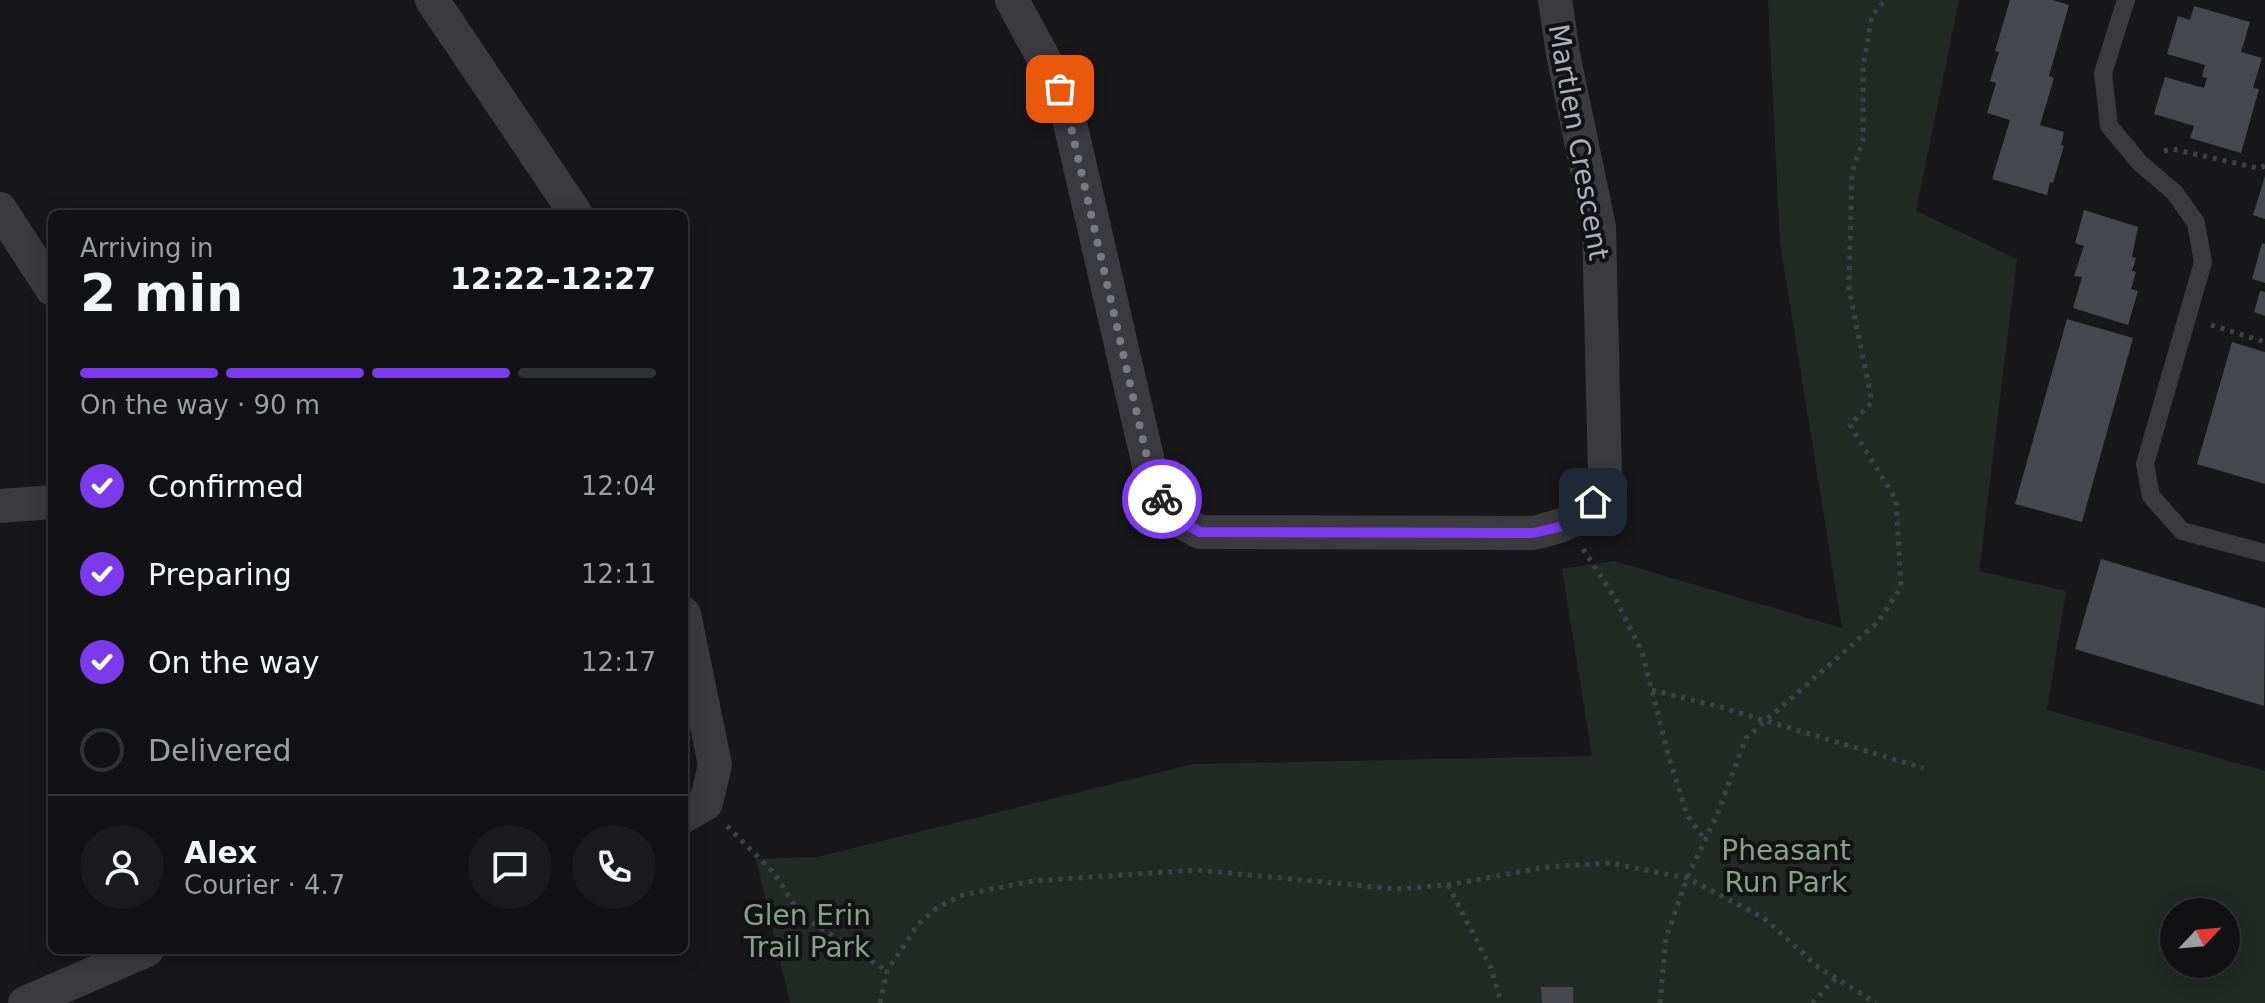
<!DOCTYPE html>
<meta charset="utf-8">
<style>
:root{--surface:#121214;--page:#1b1b1d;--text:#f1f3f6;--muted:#9c9ea0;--line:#313234;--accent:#7c3aed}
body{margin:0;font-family:"DejaVu Sans",sans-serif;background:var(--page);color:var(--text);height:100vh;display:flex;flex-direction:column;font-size:30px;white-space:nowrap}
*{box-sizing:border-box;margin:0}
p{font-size:26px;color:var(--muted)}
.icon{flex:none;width:44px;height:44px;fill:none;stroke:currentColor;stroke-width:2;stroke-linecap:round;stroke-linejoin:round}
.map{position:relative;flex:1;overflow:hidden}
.side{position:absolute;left:48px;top:210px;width:640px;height:744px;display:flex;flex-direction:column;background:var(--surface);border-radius:12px;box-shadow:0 4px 20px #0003,0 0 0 2px var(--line)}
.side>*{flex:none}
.needle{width:52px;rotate:64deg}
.tools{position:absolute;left:2160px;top:898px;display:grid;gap:16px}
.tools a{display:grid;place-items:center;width:80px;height:80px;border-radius:50%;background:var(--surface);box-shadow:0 4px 20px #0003,0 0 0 2px var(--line);font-size:40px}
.pin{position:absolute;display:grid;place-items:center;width:68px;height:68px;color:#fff;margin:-34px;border-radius:16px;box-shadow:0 4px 12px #0006}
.courier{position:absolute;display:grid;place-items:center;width:80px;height:80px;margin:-40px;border:6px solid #7c3aed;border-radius:50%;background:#fff;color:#222;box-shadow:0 2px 10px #0007}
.overview em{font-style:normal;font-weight:600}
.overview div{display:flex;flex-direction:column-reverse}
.overview{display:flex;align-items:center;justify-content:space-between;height:136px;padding:0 32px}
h1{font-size:52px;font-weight:600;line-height:60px}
.bar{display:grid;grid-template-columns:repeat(4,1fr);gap:12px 8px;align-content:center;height:96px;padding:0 32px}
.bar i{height:10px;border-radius:6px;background:var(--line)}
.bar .selected{background:var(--accent)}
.bar p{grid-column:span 4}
.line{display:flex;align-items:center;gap:20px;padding:0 32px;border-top:2px solid var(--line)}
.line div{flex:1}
.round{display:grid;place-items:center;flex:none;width:84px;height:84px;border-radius:42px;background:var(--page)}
ol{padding:0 32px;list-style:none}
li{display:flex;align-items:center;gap:24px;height:88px}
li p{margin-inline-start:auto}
li .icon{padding:8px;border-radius:50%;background:var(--accent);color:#fff;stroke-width:4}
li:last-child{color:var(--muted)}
li i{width:44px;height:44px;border:4px solid var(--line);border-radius:50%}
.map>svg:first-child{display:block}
.green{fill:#232a24;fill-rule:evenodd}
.building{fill:#47484d}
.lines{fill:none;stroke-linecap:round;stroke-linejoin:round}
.path{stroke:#404146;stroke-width:5;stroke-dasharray:4 6;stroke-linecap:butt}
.lane{stroke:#3a3a3f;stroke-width:18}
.street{stroke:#3a3a3f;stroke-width:34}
.done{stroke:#787b81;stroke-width:8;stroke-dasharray:0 14.4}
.route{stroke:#7c3aed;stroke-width:10}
.labels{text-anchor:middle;stroke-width:8;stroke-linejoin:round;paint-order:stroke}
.street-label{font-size:28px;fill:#acb0b9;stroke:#131315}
.park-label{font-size:28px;fill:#85a287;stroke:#131315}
</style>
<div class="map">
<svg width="2265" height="1003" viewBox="0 0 2265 1003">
<rect width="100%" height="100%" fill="#18181a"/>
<path class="green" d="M 1768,0 L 1959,0 L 1916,211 L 2017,259 L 1979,571 L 2066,591 L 2047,710 L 2265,771 L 2265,1003 L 790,1003 L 756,859 L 817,857 L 1193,764 L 1592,756 L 1562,569 L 1614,561 L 1842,628 L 1780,243 ZM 2174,912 L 2226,912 L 2226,964 L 2174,964 Z"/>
<path class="building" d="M 2010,0 L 2053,0 L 2069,5 L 2049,76 L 2054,78 L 2040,125 L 2064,132 L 2061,145 L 2064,146 L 2053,183 L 2050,182 L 2047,195 L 1992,179 L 2010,120 L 1987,113 L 1996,83 L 1990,81 L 1999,52 L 1995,51 Z
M 2194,6 L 2250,22 L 2241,52 L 2262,58 L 2253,88 L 2259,89 L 2241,153 L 2190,138 L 2194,126 L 2154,114 L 2165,77 L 2204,88 L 2207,78 L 2202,77 L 2205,65 L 2167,54 L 2178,16 L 2190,20 Z
M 2265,176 L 2265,219 L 2253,215 Z
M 2084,210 L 2138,227 L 2132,257 L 2136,258 L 2132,271 L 2136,272 L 2131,289 L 2138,291 L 2128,325 L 2073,308 L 2082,277 L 2074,276 L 2084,246 L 2075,243 Z
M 2262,243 L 2265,244 L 2265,283 L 2252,279 Z
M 2260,291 L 2265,292 L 2265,316 L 2254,312 Z
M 2067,319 L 2133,338 L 2082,522 L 2015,504 Z
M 2232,342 L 2265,352 L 2265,484 L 2197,464 Z
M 2101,559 L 2265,608 L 2264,706 L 2075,649 Z
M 1541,987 L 1573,987 L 1573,1003 L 1542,1003 Z"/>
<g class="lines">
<path class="path" d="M 2164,151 L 2172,149 L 2258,168 L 2265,166
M 2211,325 L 2265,342
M 1583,549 L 1615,598 L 1642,652 L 1668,754 L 1687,815 L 1705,840
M 1652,690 L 1720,707 L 1923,768
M 727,826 L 774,873 L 801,915 L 887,971
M 1448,885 L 1491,968 L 1501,1003
M 880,1003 L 887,971 L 918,924 L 937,908 L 962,895 L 1033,881 L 1197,870 L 1397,889 L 1448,885 L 1546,867 L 1610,863 L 1687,878 L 1764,918 L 1818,967 L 1876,1003
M 1660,1003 L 1666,938 L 1687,878 L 1716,817 L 1746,738 L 1878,622 L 1901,587 L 1896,500 L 1850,425 L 1872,402 L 1849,289 L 1852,172 L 1863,140 L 1863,67 L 1872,16 L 1885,0
M 1812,1003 L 1836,978"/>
<path class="lane" d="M 2126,0 L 2103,73 L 2109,126 L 2140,163 L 2175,193 L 2196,223 L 2203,262 L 2145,464 L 2151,496 L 2182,531 L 2265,553"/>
<path class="street" d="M 432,0 L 576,214
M 1012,0 L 1060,89 L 1070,123 L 1152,479 L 1169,515 L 1200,532 L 1533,533 C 1577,523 1586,517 1605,475 L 1599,227 L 1563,54 L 1555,0
M 0,209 L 52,289
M 0,506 L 52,502
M 684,614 L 715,765 L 706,803 L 684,816
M 25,1003 L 147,950"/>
</g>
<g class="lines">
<path class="done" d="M 1060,89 L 1070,123 L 1152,479 L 1162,499"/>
<path class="route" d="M 1162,499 L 1169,515 L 1200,532 L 1533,533 L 1568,525 L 1593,502"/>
</g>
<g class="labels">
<g class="street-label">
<text transform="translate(1579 142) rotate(80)" y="10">Martlen Crescent</text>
</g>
<g class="park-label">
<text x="1786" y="860">Pheasant<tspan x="1786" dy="32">Run Park</tspan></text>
<text x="807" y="925">Glen Erin<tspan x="807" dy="32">Trail Park</tspan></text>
</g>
</g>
</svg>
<div class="tools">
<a><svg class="needle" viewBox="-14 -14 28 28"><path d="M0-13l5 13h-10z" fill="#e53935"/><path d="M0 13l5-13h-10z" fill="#9c9ea0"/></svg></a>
</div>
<div class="pin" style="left:1060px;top:89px;background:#ea580c"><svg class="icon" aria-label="bag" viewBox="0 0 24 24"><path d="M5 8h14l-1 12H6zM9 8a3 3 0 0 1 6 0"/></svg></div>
<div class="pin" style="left:1593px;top:502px;background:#1f2937"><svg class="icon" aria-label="home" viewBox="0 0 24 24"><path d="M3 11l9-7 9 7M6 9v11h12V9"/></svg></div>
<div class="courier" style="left:1162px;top:499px"><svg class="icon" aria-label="bike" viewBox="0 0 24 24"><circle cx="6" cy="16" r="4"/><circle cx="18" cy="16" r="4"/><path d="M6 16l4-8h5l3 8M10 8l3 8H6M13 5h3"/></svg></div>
<section class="side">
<div class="overview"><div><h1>2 min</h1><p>Arriving in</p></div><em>12:22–12:27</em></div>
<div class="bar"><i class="selected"></i><i class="selected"></i><i class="selected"></i><i></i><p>On the way · 90 m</p></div>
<ol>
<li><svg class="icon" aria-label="check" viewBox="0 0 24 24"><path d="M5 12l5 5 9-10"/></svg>Confirmed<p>12:04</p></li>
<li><svg class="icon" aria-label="check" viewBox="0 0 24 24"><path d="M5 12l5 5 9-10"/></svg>Preparing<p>12:11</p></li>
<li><svg class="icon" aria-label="check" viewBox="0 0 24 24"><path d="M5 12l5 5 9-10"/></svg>On the way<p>12:17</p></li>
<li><i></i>Delivered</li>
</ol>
<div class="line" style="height:144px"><a class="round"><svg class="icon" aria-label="person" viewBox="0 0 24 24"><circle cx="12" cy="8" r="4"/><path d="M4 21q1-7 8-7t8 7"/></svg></a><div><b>Alex</b><p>Courier · 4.7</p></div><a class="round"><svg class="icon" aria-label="chat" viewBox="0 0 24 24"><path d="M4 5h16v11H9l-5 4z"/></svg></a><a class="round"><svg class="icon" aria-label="phone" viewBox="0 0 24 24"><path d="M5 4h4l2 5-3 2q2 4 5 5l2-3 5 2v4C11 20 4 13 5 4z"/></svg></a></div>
</section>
</div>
